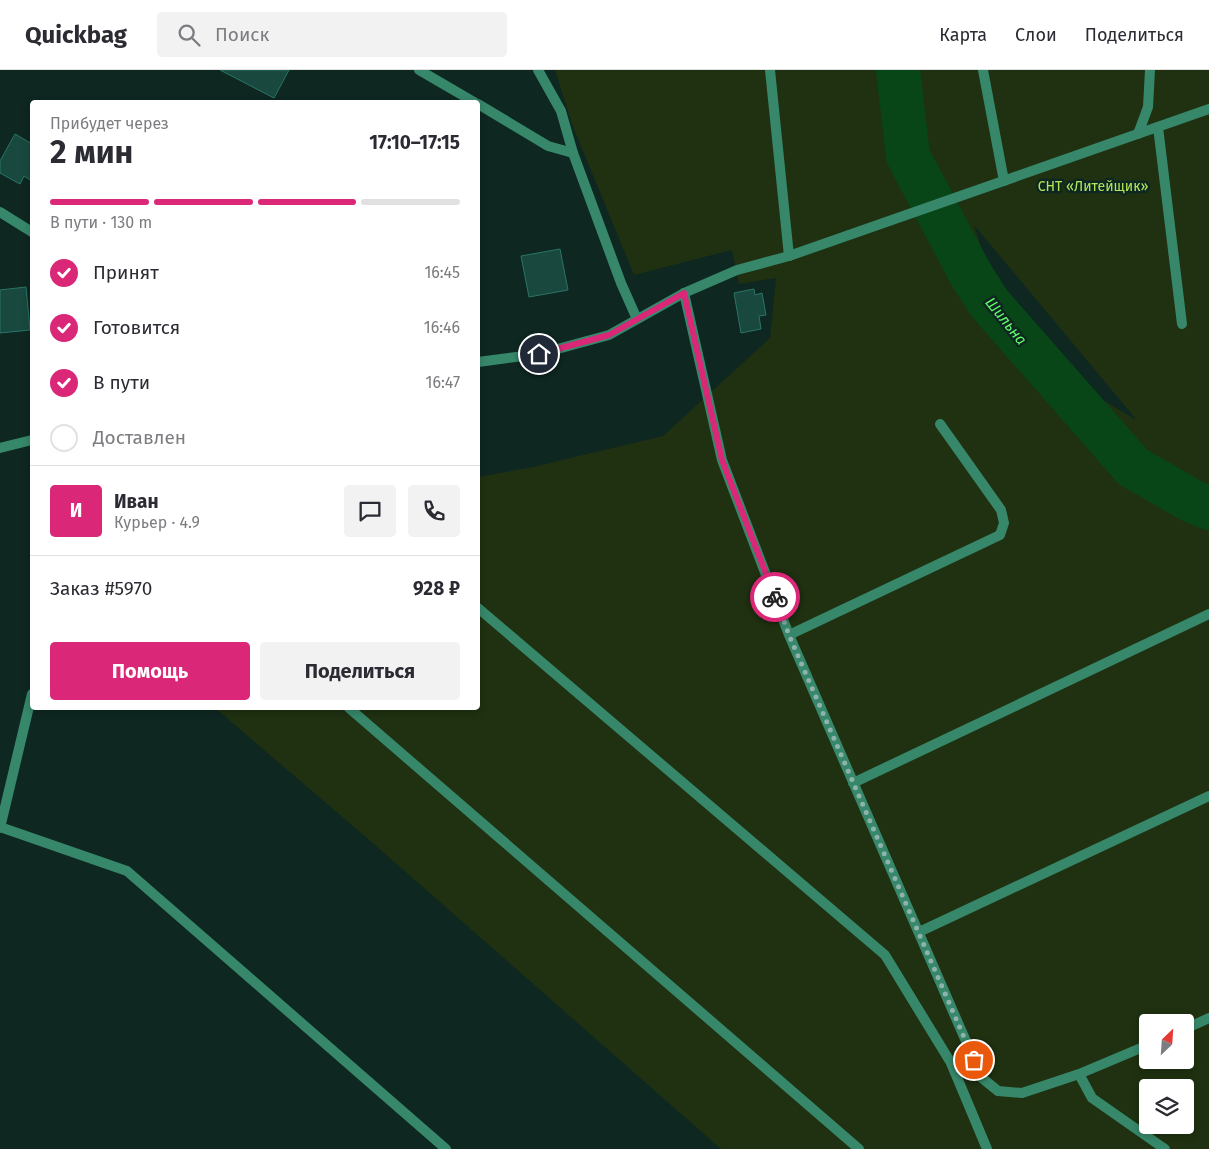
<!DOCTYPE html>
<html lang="ru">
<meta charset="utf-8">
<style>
:root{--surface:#fff;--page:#f2f2f3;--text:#2b2b33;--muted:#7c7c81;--line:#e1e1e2;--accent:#db2777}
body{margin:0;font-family:"Fira Sans",sans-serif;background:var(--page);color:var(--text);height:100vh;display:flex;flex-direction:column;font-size:19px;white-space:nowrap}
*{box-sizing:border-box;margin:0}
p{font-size:16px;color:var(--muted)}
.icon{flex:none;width:28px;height:28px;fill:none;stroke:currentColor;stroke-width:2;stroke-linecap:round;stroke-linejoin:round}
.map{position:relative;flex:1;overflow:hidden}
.details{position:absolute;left:30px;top:30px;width:450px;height:610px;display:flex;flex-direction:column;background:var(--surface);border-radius:5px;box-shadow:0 2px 8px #0003}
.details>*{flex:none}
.needle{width:32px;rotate:25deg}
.fabs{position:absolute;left:1139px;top:944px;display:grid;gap:10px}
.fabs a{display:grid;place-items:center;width:55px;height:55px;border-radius:5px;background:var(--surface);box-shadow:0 2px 8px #0003;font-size:25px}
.pin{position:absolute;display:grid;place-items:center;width:42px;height:42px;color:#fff;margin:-21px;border:2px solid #fff;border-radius:50%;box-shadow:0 1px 5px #0007}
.courier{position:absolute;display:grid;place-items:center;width:50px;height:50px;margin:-25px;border:4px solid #db2777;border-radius:50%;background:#fff;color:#222;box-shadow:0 1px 6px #0007}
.headline em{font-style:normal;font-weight:700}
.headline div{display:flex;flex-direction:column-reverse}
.headline{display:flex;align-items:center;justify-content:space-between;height:85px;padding:0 20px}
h1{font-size:32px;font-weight:700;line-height:38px}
.bar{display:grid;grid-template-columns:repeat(4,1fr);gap:8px 5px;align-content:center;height:60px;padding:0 20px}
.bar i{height:6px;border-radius:4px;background:var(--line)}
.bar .selected{background:var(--accent)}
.bar p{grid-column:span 4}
.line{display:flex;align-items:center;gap:12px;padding:0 20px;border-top:1px solid var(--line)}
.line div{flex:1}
.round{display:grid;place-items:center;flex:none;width:52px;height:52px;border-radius:5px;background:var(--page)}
ol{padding:0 20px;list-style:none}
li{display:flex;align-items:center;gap:15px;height:55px}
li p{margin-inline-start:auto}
li .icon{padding:5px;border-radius:50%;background:var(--accent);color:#fff;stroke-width:4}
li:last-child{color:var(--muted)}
li i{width:28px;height:28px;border:2px solid var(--line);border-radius:50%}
.button{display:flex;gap:10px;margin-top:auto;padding:10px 20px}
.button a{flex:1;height:58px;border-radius:5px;background:var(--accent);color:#fff;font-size:20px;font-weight:700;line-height:58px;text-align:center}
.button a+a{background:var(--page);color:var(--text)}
header{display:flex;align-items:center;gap:30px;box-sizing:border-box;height:70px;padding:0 25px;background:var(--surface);border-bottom:1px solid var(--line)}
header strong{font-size:24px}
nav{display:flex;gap:28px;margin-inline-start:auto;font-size:18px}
.search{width:350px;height:45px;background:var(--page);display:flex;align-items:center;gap:12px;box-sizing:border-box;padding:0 18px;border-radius:5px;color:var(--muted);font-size:19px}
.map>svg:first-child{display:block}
.green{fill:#1f3111;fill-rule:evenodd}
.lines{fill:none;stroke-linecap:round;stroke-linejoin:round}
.river{stroke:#084617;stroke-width:44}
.building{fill:#19483f;stroke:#2a7567}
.service{stroke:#37886b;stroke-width:10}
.minor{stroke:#37886b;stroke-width:10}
.done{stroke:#8fb3aa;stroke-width:5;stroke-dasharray:0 9}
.route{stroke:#db2777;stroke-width:6}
.labels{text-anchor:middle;stroke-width:5;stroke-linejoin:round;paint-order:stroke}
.park-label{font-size:14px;fill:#b3e55a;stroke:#0e2721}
.water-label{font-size:15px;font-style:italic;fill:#62ff6d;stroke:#0e2721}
</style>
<header>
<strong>Quickbag</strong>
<div class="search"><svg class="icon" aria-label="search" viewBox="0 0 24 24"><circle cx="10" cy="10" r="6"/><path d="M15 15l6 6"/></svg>Поиск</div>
<nav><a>Карта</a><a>Слои</a><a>Поделиться</a></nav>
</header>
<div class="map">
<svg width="1209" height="1079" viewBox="0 0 1209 1079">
<rect width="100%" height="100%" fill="#0e2721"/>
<path class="green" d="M 555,0 L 1209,0 L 1209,1079 L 721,1079 L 375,775 L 215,638 L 478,638 L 478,407 L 533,397 L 663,366 L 770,268 L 776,208 L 739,214 L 732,180 L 634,205 L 572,54 ZM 974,155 L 1135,348 L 1135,349 L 1089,322 L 998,231 ZM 1148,952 L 1185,952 L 1185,990 L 1148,990 ZM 1148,1018 L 1185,1018 L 1185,1055 L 1148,1055 Z"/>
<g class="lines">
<path class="river" d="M 898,0 L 908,86 L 970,203 L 989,233 L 1133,397 L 1192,431 L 1209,438"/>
</g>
<path class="building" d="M 220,0 L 289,0 L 274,28 Z
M 15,64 L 32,74 L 32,111 L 24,106 L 20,114 L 0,103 L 0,91 Z
M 560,179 L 568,220 L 529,227 L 521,186 Z
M 26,217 L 30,260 L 0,263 L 0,220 Z
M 754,219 L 755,225 L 762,223 L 766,245 L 759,246 L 761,259 L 741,263 L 734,223 Z"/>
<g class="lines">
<path class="service" d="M 538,0 L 561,41 L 573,83 L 621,213 L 637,249
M 770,0 L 789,186
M 983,0 L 1004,111
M 1158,57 L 1182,254
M 1138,64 L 1148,37 L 1150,0
M 684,223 L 722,390 L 789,565 L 982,1008 L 998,1021 L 1022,1023 L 1079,1004 L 1148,975
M 478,538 L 885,885 L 951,993 L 987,1079
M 789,565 L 1000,465 L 1004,453 L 1001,440 L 940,354
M 349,638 L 859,1079
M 853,713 L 1209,544
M 919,862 L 1209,726
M 1185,959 L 1209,948
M 1079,1004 L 1092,1028 L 1165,1079"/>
<path class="minor" d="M 419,0 L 474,32
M 478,34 L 548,76 L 573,83
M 0,142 L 32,162
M 478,292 L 539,284 L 609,265 L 684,223 L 737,200 L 789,186 L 1209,39
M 0,378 L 32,370
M 0,757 L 127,801 L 446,1079
M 0,758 L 32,624"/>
</g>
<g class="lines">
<path class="done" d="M 775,527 L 789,565 L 974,990"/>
<path class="route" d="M 539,284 L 609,265 L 684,223 L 722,390 L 775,527"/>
</g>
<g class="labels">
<g class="park-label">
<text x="1093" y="121">СНТ «Литейщик»</text>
</g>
<g class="water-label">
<text transform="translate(1006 251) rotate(51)" y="5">Шильна</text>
</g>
</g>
</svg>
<div class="fabs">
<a><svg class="needle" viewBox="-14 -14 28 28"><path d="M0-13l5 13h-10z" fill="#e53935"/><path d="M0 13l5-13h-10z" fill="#7c7c81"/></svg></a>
<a><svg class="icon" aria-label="layers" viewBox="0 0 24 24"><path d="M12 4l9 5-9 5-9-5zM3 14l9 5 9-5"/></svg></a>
</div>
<div class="pin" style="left:974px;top:990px;background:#ea580c"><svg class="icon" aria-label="bag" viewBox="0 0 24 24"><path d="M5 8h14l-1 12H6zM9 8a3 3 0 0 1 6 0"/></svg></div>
<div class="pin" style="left:539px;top:284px;background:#1f2937"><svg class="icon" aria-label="home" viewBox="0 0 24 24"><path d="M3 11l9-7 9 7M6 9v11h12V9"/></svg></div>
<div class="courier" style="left:775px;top:527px"><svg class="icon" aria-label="bike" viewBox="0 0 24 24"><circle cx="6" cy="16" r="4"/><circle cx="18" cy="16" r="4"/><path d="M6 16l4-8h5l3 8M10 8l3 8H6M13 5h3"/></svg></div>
<section class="details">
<div class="headline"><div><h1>2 мин</h1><p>Прибудет через</p></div><em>17:10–17:15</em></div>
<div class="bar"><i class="selected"></i><i class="selected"></i><i class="selected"></i><i></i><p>В пути · 130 m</p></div>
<ol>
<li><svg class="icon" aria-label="check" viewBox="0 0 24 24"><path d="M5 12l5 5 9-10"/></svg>Принят<p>16:45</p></li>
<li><svg class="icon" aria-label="check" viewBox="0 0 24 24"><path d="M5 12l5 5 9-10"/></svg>Готовится<p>16:46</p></li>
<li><svg class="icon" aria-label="check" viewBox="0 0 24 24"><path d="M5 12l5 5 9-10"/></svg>В пути<p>16:47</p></li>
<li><i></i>Доставлен</li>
</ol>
<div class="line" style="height:90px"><b class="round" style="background:var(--accent);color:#fff">И</b><div><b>Иван</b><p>Курьер · 4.9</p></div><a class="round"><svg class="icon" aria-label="chat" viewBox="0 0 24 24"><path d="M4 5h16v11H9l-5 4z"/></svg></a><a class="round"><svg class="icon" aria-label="phone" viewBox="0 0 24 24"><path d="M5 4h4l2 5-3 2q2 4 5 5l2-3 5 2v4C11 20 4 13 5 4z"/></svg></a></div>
<div class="line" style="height:65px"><div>Заказ #5970</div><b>928 ₽</b></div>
<div class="button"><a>Помощь</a><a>Поделиться</a></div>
</section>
</div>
